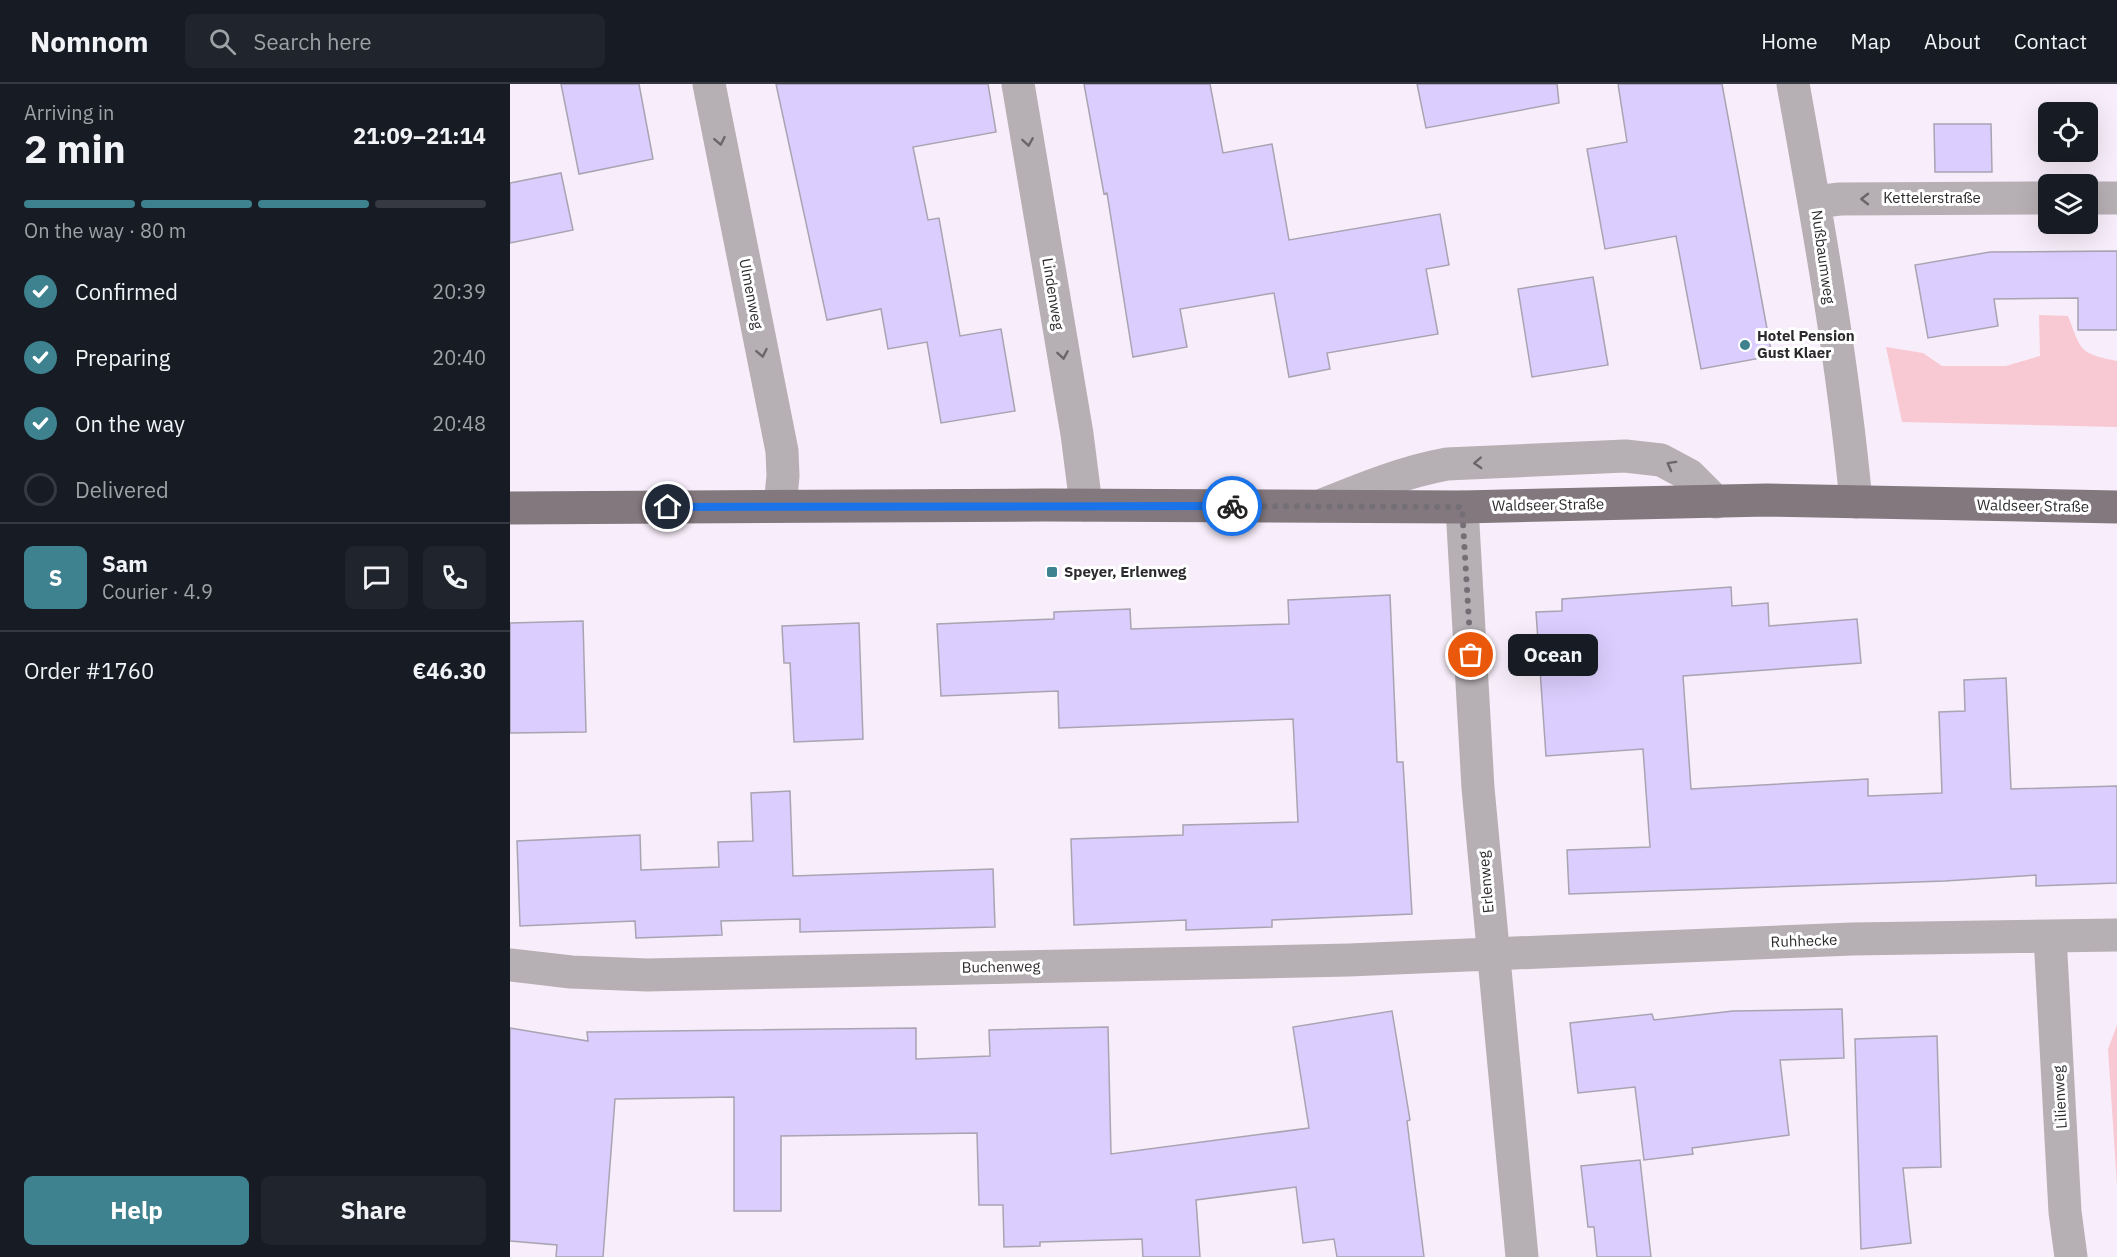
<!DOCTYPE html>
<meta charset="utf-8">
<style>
:root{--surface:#171b24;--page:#20242c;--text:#f1f3f6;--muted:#9ea1a6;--line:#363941;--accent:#3d828e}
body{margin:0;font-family:"IBM Plex Sans",sans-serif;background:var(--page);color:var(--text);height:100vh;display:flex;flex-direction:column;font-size:22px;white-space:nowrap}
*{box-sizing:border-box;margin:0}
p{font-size:20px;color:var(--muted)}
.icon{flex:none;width:33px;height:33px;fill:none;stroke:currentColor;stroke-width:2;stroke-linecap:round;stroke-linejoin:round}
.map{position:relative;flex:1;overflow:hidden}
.panel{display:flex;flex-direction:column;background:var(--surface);width:510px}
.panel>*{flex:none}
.controls{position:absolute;left:1528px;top:18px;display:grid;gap:12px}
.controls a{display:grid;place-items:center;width:60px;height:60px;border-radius:9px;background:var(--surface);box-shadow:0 6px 24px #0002;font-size:30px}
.pin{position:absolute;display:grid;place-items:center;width:51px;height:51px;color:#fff;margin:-26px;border:3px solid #fff;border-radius:50%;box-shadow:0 2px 6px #0007}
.courier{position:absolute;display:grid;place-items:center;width:60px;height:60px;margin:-30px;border:4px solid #1a73e8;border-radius:50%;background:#fff;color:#222;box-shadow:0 2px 8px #0007}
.bubble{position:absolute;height:42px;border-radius:9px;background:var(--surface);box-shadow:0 6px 24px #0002;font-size:20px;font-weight:700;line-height:42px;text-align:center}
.overview em{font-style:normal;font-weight:700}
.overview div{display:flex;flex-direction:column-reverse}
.overview{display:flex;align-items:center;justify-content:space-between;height:102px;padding:0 24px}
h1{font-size:39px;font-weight:700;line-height:45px}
.bar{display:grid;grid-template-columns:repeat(4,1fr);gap:9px 6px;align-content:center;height:72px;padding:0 24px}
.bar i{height:8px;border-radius:4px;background:var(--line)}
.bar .active{background:var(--accent)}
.bar p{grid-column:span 4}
.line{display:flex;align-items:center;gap:15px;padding:0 24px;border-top:2px solid var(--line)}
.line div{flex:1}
.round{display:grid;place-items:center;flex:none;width:63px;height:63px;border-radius:9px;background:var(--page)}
ol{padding:0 24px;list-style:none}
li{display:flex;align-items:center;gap:18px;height:66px}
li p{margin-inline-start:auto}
li .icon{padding:6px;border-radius:50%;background:var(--accent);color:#fff;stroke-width:4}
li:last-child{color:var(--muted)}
li i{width:33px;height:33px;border:3px solid var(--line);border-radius:50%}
.cta{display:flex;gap:12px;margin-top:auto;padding:12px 24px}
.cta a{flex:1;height:69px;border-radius:9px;background:var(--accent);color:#fff;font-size:24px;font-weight:700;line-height:69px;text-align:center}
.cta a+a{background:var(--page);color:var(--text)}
header{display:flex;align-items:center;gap:36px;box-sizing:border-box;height:84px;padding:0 30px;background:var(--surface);border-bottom:2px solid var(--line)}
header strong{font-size:28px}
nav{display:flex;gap:33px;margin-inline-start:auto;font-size:21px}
.search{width:420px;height:54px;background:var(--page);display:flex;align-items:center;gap:15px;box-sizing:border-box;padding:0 21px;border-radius:9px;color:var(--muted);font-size:22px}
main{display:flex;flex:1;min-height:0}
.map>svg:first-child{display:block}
.green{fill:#f8c9d2}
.building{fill:#dbcdfd;stroke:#a8a4b2;stroke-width:1.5}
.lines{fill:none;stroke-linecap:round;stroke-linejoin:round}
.minor{stroke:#b6afb3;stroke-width:33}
.major{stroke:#83787e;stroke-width:33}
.oneway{stroke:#6b666a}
.done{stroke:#746e75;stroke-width:6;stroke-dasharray:0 10.8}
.route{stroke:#1a73e8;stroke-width:8}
.poi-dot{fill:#3d828e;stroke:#fff;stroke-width:2}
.labels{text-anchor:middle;stroke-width:6;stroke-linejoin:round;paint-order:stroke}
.street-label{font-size:15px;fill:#2d2a2e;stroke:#fff}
.poi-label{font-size:15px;font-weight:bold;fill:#2d2a2e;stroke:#fff;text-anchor:start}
</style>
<header>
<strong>Nomnom</strong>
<div class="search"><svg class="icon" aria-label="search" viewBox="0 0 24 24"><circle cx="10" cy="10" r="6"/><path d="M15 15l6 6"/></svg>Search here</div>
<nav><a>Home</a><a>Map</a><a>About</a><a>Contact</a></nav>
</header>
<main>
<section class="panel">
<div class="overview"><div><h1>2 min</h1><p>Arriving in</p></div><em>21:09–21:14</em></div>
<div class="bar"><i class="active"></i><i class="active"></i><i class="active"></i><i></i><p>On the way · 80 m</p></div>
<ol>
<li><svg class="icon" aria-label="check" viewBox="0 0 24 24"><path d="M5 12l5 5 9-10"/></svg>Confirmed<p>20:39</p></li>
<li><svg class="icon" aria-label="check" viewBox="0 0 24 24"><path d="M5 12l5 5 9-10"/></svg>Preparing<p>20:40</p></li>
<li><svg class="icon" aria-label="check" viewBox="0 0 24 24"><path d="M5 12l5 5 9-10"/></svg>On the way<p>20:48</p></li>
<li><i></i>Delivered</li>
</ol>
<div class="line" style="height:108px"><b class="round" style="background:var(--accent);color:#fff">S</b><div><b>Sam</b><p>Courier · 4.9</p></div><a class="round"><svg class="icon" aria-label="chat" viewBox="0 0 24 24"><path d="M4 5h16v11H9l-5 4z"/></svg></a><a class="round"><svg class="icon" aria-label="phone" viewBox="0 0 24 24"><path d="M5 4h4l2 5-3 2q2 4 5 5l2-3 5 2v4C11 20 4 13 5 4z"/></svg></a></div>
<div class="line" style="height:78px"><div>Order #1760</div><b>€46.30</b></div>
<div class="cta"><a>Help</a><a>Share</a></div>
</section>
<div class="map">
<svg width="1607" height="1173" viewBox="0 0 1607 1173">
<rect width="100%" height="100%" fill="#f8edfa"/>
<path class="green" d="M 1529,231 L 1558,232 C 1572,267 1568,269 1607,277 L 1607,343 L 1392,338 L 1376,263 L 1413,269 L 1432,282 L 1496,282 L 1530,272 Z
M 1607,941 L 1607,1101 L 1598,965 Z"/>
<path class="building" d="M 51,0 L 129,0 L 143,75 L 69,90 Z
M 266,0 L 478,0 L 486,48 L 403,63 L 418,136 L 429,134 L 450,252 L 491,245 L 505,327 L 431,339 L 417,258 L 378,265 L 371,225 L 317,236 Z
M 574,0 L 700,0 L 713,69 L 762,60 L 779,156 L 930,130 L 939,181 L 916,185 L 928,250 L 817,269 L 820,285 L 779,293 L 764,209 L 670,225 L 677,263 L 623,273 L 597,109 L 594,110 Z
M 907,0 L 1047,0 L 1049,19 L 916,44 Z
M 1108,0 L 1212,0 L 1262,272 L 1191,285 L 1166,152 L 1095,165 L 1077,65 L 1117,58 Z
M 1424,40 L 1481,40 L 1482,88 L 1425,88 Z
M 51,89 L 63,146 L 0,159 L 0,99 Z
M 1607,167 L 1607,246 L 1568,246 L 1568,214 L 1484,215 L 1488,242 L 1418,254 L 1405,181 L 1480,168 Z
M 1083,193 L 1098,281 L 1022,293 L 1008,205 Z
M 1221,503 L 1222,522 L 1258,519 L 1259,542 L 1347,535 L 1351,579 L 1173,592 L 1181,705 L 1358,695 L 1358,712 L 1432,709 L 1429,628 L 1455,627 L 1454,596 L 1496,594 L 1501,705 L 1607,702 L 1607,799 L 1526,802 L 1526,791 L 1435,797 L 1059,810 L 1057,766 L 1140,763 L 1133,665 L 1036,672 L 1026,528 L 1052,527 L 1052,515 Z
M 880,511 L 887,678 L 893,678 L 902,830 L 762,836 L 762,843 L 676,846 L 676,836 L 564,841 L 561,755 L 673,751 L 673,741 L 788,738 L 783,635 L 549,644 L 548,607 L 431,612 L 427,540 L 544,535 L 544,528 L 620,525 L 621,545 L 779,540 L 778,516 Z
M 73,537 L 76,648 L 0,649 L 0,539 Z
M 349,539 L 353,655 L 284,658 L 280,579 L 274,579 L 272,542 Z
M 280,707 L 283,792 L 483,785 L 485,843 L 290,848 L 290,835 L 211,837 L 212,851 L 126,854 L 125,837 L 10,842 L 7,757 L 130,751 L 131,786 L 209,783 L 208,758 L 243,757 L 241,709 Z
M 1332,925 L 1334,974 L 1270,976 L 1279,1051 L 1182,1064 L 1183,1070 L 1134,1076 L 1125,1003 L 1068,1009 L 1060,939 L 1142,930 L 1144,936 L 1223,927 Z
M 882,927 L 900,1036 L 897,1037 L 914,1173 L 827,1173 L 824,1155 L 793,1159 L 786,1103 L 686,1116 L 690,1173 L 633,1173 L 632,1155 L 530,1158 L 530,1162 L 494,1163 L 493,1121 L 469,1121 L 467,1049 L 271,1052 L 271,1127 L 224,1127 L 224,1013 L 105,1015 L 93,1173 L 46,1173 L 47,1161 L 0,1157 L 0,944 L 78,957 L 77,948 L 406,944 L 406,975 L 480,972 L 479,946 L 598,943 L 601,1070 L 799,1044 L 783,943 Z
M 1427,952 L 1431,1083 L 1393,1084 L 1401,1159 L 1351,1165 L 1345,955 Z
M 1130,1076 L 1141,1173 L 1087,1173 L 1084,1143 L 1078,1143 L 1071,1082 Z"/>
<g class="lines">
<path class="minor" d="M 199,0 L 272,367 L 273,392 L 270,422
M 508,0 L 567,350 L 576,421
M 1283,0 C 1308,139 1333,278 1346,418
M 1578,114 L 1607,114
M 1305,118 L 1330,115 L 1539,114
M 810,422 C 852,405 893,388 937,380 L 1115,372 L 1151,376 L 1179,391 L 1206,418
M 952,423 L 968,704 L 1012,1173
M 1540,852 L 1555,1128 L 1561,1173
M 0,881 L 61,888 L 137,891 L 839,876 L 1342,855 L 1607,851"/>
<path class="major" d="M 0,424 L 536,421 L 952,423 L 1257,416 L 1607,423"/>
</g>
<defs><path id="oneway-chevron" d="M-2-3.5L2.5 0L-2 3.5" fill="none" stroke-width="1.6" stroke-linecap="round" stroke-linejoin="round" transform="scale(1.5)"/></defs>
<g class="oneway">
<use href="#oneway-chevron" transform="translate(210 57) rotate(79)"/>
<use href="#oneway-chevron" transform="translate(518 58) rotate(81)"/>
<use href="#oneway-chevron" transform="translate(1355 115) rotate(180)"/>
<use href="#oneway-chevron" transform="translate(252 269) rotate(79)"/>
<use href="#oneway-chevron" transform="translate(553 271) rotate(81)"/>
<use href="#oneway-chevron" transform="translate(968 379) rotate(177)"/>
<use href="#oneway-chevron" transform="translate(1161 381) rotate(-151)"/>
</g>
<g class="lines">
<path class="done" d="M 722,422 L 952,423 L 961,571"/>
<path class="route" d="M 158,423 L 722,422"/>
</g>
<g class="poi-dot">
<circle cx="1235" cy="261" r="6"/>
<rect x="536" y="482" width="12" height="12" rx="3"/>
</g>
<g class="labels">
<g class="street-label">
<text x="1422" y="119">Kettelerstraße</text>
<text transform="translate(1313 173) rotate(82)" y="5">Nußbaumweg</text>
<text transform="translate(241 210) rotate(79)" y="5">Ulmenweg</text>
<text transform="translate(543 210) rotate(81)" y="5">Lindenweg</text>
<text transform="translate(1038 421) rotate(-1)" y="5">Waldseer Straße</text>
<text transform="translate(1523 422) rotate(1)" y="5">Waldseer Straße</text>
<text transform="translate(976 798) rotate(-95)" y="5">Erlenweg</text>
<text transform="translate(1294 857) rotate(-2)" y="5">Ruhhecke</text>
<text transform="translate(491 883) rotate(-1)" y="5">Buchenweg</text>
<text transform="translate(1550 1013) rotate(-93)" y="5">Lilienweg</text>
</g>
<g class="poi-label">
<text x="1247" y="257">Hotel Pension<tspan x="1247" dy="17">Gust Klaer</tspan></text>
<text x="554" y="493">Speyer, Erlenweg</text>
</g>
</g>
</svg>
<div class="controls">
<a><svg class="icon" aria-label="locate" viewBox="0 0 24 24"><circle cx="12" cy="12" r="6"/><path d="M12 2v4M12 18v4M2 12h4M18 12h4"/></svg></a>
<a><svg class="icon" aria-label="layers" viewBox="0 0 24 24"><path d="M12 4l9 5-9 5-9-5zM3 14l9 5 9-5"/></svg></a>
</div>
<div class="pin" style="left:961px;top:571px;background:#ea580c"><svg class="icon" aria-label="bag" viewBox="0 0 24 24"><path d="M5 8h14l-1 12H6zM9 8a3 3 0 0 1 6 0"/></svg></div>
<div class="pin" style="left:158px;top:423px;background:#1f2937"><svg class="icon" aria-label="home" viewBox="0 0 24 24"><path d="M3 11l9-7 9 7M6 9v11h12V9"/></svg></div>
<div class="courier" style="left:722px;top:422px"><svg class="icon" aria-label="bike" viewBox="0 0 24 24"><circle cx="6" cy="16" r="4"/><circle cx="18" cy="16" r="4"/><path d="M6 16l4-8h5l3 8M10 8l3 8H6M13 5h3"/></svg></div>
<div class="bubble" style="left:998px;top:550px;width:90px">Ocean</div>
</div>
</main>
